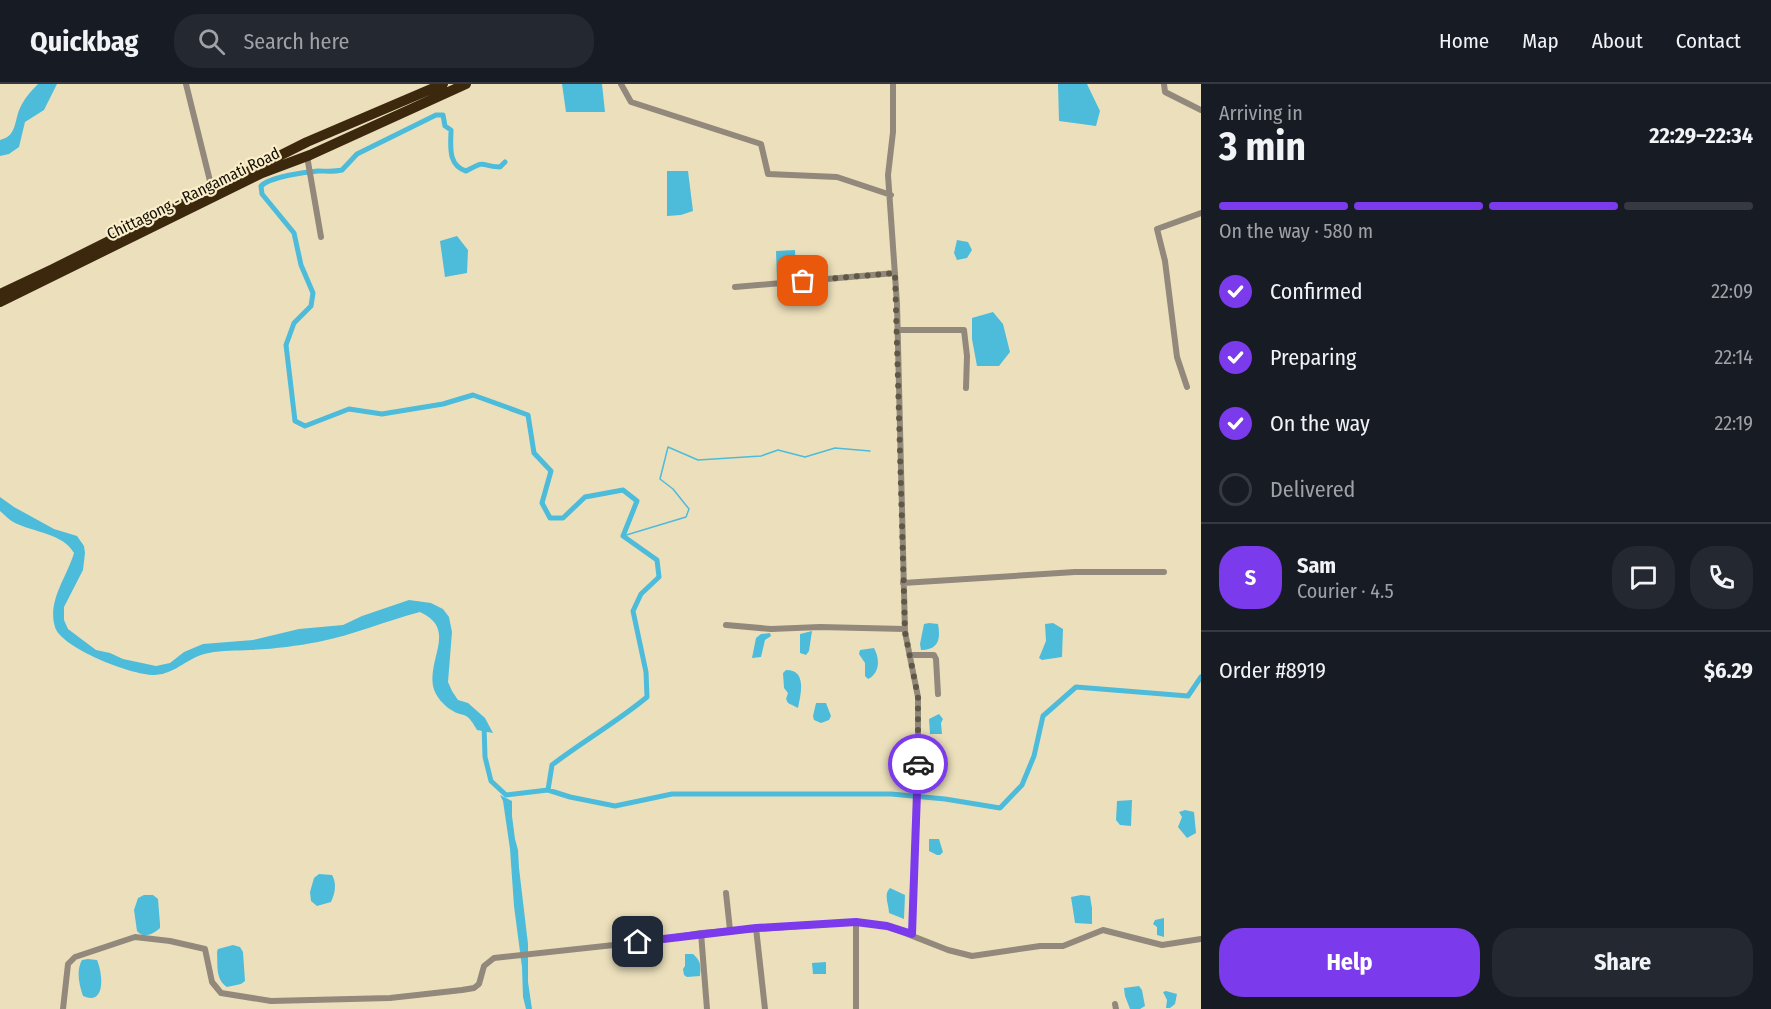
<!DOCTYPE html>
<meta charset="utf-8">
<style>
:root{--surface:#171b24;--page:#242831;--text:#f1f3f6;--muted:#9ea1a6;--line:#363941;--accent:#7c3aed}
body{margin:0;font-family:"Fira Sans Condensed",sans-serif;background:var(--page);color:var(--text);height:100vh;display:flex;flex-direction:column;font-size:22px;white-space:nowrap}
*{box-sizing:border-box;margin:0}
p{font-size:20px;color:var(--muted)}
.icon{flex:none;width:33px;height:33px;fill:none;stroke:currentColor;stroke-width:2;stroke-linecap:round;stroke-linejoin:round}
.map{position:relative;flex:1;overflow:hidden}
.sheet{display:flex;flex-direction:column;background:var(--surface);width:570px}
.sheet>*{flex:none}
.pin{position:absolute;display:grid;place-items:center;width:51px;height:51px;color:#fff;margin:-26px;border-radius:12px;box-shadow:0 3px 9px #0006}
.courier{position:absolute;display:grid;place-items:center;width:60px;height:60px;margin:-30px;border:4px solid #7c3aed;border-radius:50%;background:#fff;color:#222;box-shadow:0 2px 8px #0007}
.headline em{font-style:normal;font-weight:700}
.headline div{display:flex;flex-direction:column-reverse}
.headline{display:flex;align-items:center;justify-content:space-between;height:102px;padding:0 18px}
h1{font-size:39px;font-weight:700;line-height:45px}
.bar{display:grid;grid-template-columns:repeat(4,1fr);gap:9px 6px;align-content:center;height:72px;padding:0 18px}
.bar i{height:8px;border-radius:4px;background:var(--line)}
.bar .current{background:var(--accent)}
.bar p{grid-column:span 4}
.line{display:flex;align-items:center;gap:15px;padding:0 18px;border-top:2px solid var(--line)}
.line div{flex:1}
.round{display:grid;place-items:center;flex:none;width:63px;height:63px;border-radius:24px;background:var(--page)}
ol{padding:0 18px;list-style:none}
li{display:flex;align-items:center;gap:18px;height:66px}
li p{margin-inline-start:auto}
li .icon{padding:6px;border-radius:50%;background:var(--accent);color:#fff;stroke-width:4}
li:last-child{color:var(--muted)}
li i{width:33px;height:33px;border:3px solid var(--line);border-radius:50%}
.primary-button{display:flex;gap:12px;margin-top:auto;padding:12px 18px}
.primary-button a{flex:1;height:69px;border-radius:24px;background:var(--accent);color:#fff;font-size:24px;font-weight:700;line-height:69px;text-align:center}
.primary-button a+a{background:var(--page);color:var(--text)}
header{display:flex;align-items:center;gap:36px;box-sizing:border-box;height:84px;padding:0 30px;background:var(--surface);border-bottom:2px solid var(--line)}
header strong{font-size:28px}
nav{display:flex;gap:33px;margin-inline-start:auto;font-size:21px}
.search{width:420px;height:54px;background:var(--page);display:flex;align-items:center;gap:15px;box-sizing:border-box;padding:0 21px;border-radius:24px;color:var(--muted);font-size:22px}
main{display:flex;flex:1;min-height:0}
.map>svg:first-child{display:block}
.water{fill:#4dbbda}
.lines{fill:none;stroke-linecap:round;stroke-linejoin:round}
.stream{stroke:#4dbbda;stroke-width:1.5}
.canal{stroke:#4dbbda;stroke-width:5}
.street{stroke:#92887b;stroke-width:6}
.highway{stroke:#3b280d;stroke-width:10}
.done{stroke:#5f5844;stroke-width:6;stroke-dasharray:0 10.8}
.route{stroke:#7c3aed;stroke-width:8}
.labels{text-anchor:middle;stroke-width:4.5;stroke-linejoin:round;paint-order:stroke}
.street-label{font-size:16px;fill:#130f04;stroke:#faedc9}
</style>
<header>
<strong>Quickbag</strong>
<div class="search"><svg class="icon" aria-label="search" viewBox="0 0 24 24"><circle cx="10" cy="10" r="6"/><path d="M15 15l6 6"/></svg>Search here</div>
<nav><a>Home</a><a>Map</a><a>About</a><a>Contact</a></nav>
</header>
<main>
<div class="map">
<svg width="1201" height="925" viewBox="0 0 1201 925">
<rect width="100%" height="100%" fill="#ece0bc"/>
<path class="water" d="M 38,0 L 57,0 L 44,26 L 25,38 L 19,63 L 9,70 L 0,72 L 0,56 C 17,52 14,37 20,24 C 24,15 31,7 38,0 Z
M 562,0 L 602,0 L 605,28 L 566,28 Z
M 1058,0 L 1087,0 L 1100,27 L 1096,42 L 1059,37 Z
M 667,87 L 688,87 L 693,127 L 681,131 L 667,132 Z
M 457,152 L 468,166 L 467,189 L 445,193 L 440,157 Z
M 957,156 L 968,158 L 972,166 L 967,174 L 957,176 L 954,169 Z
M 795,166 L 796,194 L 777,195 L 776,167 Z
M 993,228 L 1003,240 L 1010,268 L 999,282 L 977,282 L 972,255 L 972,234 Z
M 0,413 L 14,423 L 54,445 L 77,452 L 84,462 L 85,469 L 83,486 L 64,523 L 64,536 L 68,545 L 96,566 L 110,569 L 123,575 L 156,582 L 170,579 L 184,568 L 203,560 L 253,556 L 299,545 L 343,541 L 362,532 L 409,516 L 431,519 L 443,525 L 449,533 L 452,548 L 448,598 L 452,607 L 458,616 L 468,619 L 485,634 L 493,649 L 477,646 C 474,641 471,635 466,632 C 462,630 457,630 453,627 C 444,622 435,612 433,602 C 428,573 457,545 420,528 C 386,537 353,551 318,558 C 297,562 273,565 250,566 C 237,567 222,566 209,569 C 189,572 176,590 155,591 C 133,592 61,564 55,543 C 47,517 67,493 74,469 C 64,450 33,448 15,439 C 9,436 5,431 0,427 Z
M 929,539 L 938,540 C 941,556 938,566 921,566 L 920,560 L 924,540 Z
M 1053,539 L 1063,545 L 1062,573 L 1042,576 L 1039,574 L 1046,557 L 1045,540 Z
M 812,547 L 809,567 L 806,571 L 800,569 L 800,550 Z
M 770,549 L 771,552 L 765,556 L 761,573 L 752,574 L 756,554 L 761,550 Z
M 874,564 C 880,575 880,589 868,595 L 865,592 L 865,579 L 859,570 L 860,566 Z
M 786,586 C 807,586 801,609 798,624 L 788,619 L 786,615 L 788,609 L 784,604 L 783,589 Z
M 816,619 L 826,619 L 831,632 L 829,636 L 821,639 L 814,636 L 813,632 Z
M 939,630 L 943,635 L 941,639 L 942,650 L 930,650 L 929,635 Z
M 500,711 L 512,717 L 512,732 L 515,755 L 518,766 L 519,784 L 528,860 L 528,898 L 532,925 L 526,925 L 523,913 L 522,883 L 514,822 L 510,765 L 503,717 Z
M 1132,716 L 1131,742 L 1120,741 L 1116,736 L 1117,717 Z
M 1185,726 L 1194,728 L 1196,749 L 1187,754 L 1178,743 L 1182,733 L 1179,728 Z
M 929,755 L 939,755 L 943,768 L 940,771 L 937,771 L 929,767 Z
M 319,790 L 332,791 C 337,799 335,810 331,818 L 317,822 L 311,817 L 310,808 L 314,794 Z
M 890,804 L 905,811 L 904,835 L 889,829 C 889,820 883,811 890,804 Z
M 144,811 L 153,811 L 158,815 L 160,840 L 160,844 C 153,850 144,855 137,847 L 134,826 L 138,814 Z
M 1081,811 L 1090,812 L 1092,824 L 1092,840 L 1075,839 L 1071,813 Z
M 1164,834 L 1164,853 L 1157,851 L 1157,843 L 1153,840 L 1155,836 Z
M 233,861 L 240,863 L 243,868 L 245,897 L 241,900 L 227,903 C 215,895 218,881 217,868 L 218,865 Z
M 685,870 L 693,870 C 701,877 701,882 700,892 L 687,893 L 684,891 L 683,885 L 685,882 Z
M 88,875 L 97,876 C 103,890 106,922 83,912 C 79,901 76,886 82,876 Z
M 826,878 L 826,890 L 813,890 L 812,879 Z
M 1139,902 L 1142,906 L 1145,922 L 1140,925 L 1130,925 L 1125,912 L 1124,904 Z
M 1166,907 L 1177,910 L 1175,920 L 1170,924 L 1166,924 L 1167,916 L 1163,908 Z"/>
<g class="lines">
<path class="stream" d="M 623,452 L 686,433 L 689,425 L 673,405 L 660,395 L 668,363 L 698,376 L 761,372 L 778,366 L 805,373 L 835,364 L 870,367"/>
<path class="canal" d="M 505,78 L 500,83 C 478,82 489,75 466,87 C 447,81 451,61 451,46 L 445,42 L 443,31 L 436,31 L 357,70 L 342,86 C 334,88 326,87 318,87 C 304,88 270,93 261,102 L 262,110 L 294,149 L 301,181 L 313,209 L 311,222 L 294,239 L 286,261 L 295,337 L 305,342 L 349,325 L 382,330 L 443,320 L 473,311 L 528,331 L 534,369 L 551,387 L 542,419 L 550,434 L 563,434 L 585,413 L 623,406 L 637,417 L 623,452 L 657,476 L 659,493 L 641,510 L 633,527 L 646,588 L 647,613 C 617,638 583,657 552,681 L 548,706
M 484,641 L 485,673 L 491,697 L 506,711 L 548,706 L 570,713 L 615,722 L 672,710 L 891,710 L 945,715 L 1000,724 L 1022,701 L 1034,672 L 1043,632 L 1076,603 L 1188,612 L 1201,593"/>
<path class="street" d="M 186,0 L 212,105
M 621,0 L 631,18 L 761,60 L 768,90 L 837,93 L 891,111
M 893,0 L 893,48 L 888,91 L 897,220 L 905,548 L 918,613 L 918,694 L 912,850
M 1164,0 L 1165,8 L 1201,26
M 307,72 L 321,153
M 735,203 L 895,189
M 897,246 L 964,246 L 967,272 L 966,304
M 1187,303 L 1177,273 L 1165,177 L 1157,145 L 1201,129
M 903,499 L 1075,488 L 1164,488
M 726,541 L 771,545 L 820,543 L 905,545
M 910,571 L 934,571 L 936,575 L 938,610
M 726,809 L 730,846
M 756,844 L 765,925
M 701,849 L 707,925
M 1115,920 L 1116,925
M 63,925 L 68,880 L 75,873 L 135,853 L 170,857 L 205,865 L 212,898 L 221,909 L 271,917 L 390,914 L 462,906 L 474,904 L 479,900 L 484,882 L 494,874 L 660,856 L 701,849 L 856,838 L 887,842 L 948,866 L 972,872 L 1040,862 L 1063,862 L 1103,846 L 1162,861 L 1201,855
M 856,925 L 856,838"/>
<path class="highway" d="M 0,210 L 53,185 L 307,58 L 443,0
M 0,218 L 262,89 L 310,71 L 466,0"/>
</g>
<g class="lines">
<path class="done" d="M 803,197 L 895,189 L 905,548 L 918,613 L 918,680"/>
<path class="route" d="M 638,858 L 756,844 L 856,838 L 887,842 L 912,850 L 918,680"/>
</g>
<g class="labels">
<g class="street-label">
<text transform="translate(193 109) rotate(-26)" y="6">Chittagong - Rangamati Road</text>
</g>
</g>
</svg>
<div class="pin" style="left:803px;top:197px;background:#ea580c"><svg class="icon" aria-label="bag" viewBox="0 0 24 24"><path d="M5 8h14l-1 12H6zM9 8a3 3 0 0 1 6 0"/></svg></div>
<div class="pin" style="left:638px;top:858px;background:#1f2937"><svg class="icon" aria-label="home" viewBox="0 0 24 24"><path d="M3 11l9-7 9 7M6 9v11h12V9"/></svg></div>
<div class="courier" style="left:918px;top:680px"><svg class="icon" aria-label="car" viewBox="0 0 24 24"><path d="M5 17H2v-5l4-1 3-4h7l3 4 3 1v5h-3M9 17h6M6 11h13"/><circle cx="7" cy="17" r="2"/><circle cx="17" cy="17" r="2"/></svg></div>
</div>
<section class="sheet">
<div class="headline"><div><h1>3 min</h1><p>Arriving in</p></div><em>22:29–22:34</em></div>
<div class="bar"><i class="current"></i><i class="current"></i><i class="current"></i><i></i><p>On the way · 580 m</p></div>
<ol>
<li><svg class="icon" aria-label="check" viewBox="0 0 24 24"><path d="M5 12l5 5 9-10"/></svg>Confirmed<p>22:09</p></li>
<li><svg class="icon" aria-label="check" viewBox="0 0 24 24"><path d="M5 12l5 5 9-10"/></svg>Preparing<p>22:14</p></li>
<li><svg class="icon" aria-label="check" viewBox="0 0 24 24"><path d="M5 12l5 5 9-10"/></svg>On the way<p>22:19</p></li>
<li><i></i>Delivered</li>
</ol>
<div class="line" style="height:108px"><b class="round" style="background:var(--accent);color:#fff">S</b><div><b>Sam</b><p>Courier · 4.5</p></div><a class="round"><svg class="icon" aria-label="chat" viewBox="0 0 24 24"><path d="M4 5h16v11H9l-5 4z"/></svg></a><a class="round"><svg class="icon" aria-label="phone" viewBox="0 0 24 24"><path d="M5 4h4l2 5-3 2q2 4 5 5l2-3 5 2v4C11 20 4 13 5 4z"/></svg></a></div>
<div class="line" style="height:78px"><div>Order #8919</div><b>$6.29</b></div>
<div class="primary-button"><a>Help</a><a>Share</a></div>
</section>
</main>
